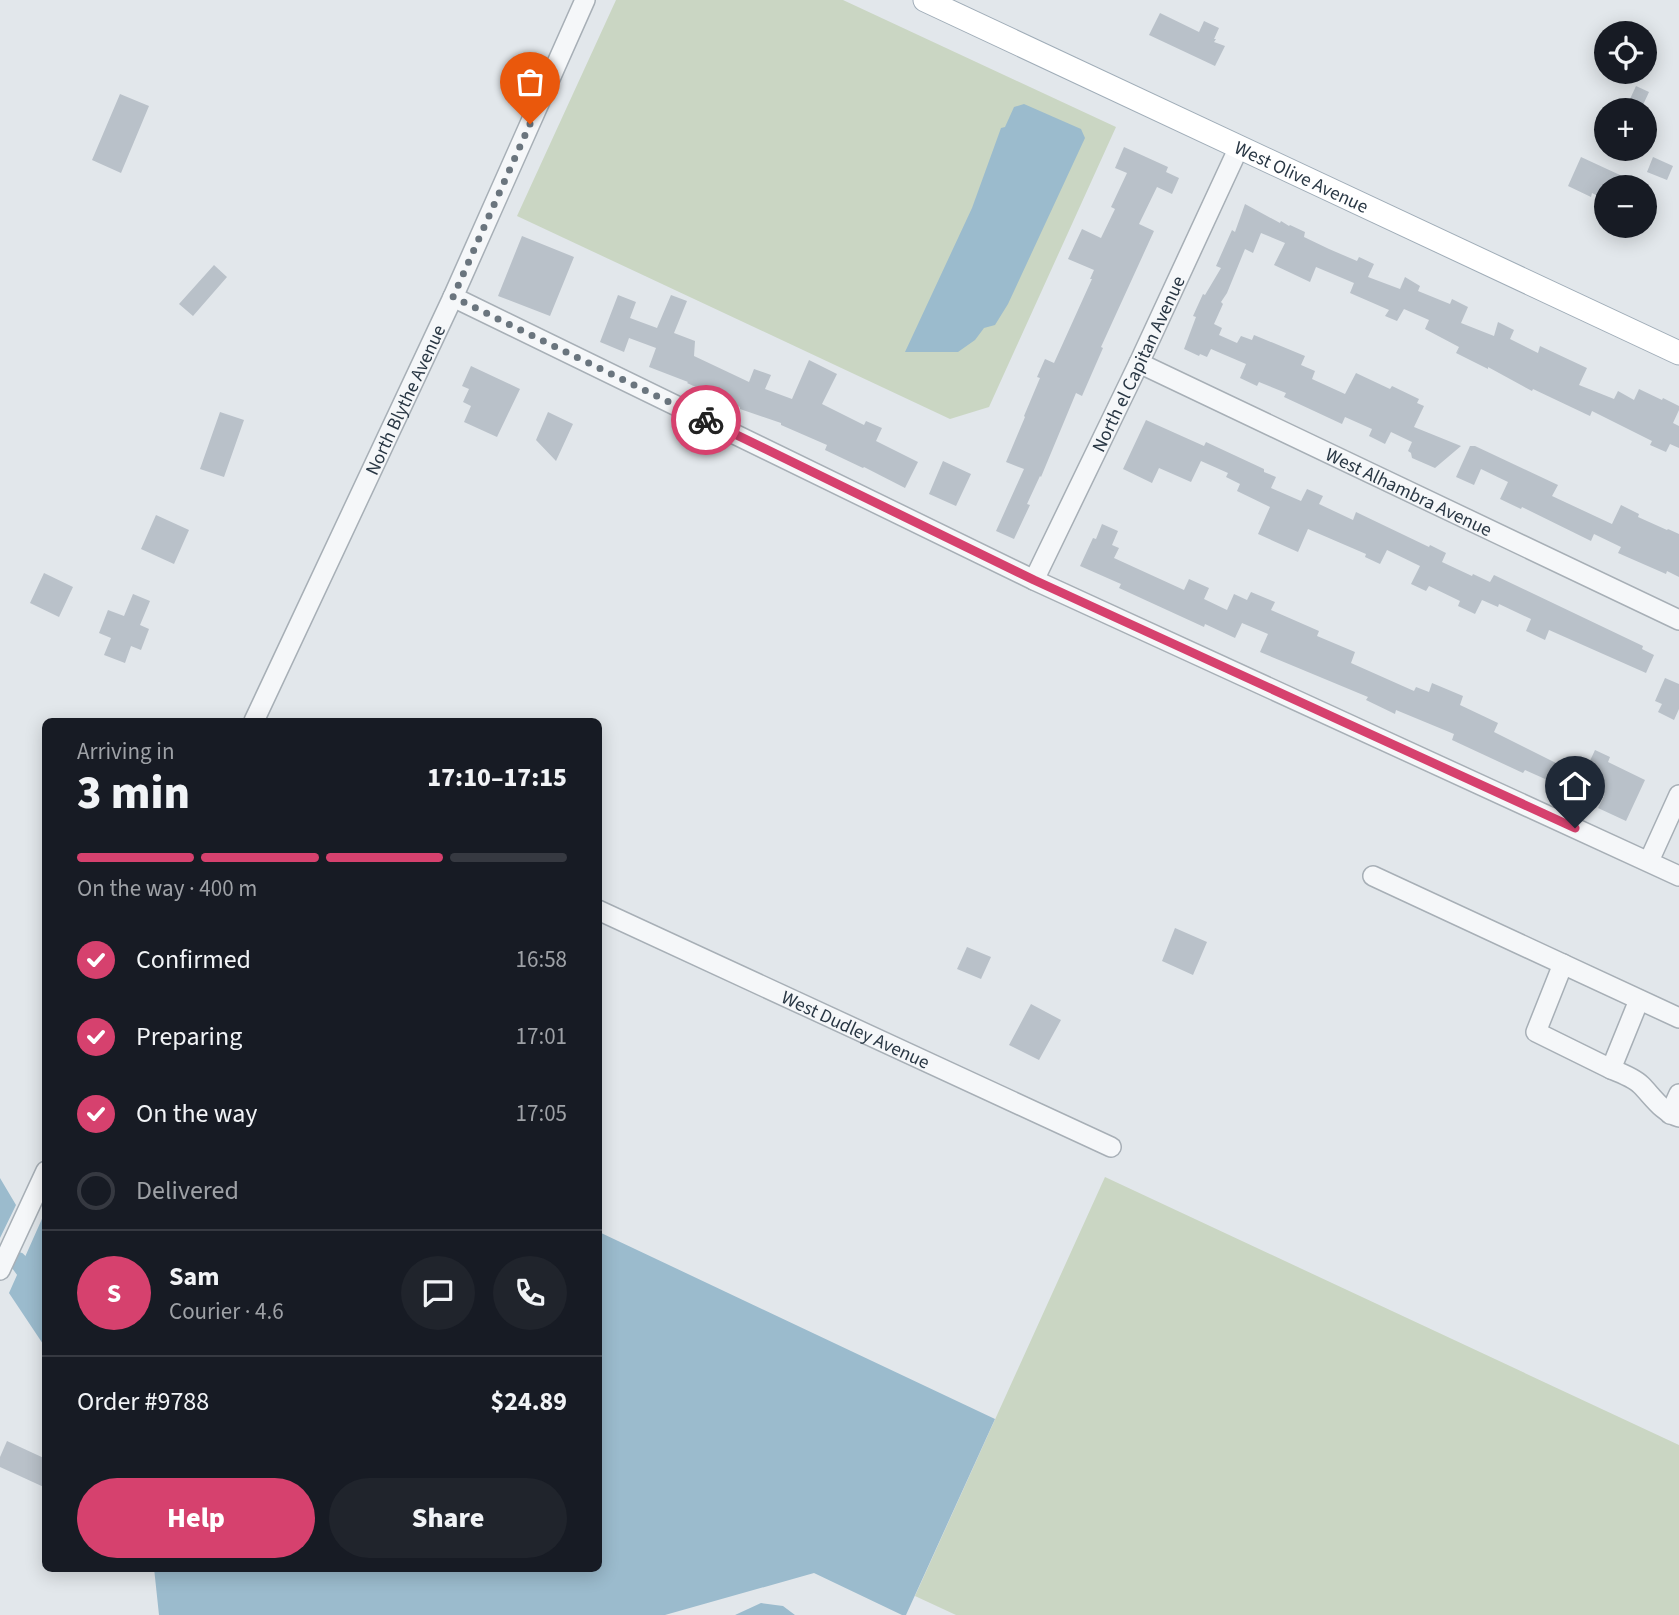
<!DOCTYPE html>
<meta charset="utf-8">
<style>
:root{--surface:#171b24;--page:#20242c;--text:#f1f3f6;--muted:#9ea1a6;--line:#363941;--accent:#d6416e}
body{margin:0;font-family:"Source Sans 3",sans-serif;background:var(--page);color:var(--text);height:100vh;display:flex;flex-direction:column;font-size:26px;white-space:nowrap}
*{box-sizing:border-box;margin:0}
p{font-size:23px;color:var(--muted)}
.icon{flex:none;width:38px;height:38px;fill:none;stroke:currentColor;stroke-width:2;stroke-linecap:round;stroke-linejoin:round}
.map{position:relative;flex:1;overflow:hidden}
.panel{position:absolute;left:42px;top:718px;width:560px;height:854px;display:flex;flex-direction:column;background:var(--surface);border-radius:10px;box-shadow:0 4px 18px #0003}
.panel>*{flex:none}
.tools{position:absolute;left:1594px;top:21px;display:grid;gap:14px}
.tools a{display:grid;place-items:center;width:63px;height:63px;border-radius:50%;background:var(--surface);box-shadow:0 4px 18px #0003;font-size:35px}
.pin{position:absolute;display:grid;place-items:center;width:60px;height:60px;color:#fff;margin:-72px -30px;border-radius:50% 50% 50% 0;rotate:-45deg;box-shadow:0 0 7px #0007}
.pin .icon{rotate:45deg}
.courier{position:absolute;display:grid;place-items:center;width:70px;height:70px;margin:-35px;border:5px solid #d6416e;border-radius:50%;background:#fff;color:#222;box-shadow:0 2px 9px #0007}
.overview em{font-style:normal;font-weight:800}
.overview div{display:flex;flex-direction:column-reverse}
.overview{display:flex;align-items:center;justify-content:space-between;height:119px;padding:0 35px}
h1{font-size:46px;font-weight:800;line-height:52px}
.bar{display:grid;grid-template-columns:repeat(4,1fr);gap:10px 7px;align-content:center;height:84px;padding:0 35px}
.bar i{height:9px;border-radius:5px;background:var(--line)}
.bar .selected{background:var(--accent)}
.bar p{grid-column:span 4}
.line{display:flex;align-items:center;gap:18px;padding:0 35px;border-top:2px solid var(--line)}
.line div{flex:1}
.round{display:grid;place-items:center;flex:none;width:74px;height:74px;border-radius:37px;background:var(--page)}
ol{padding:0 35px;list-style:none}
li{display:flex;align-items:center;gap:21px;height:77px}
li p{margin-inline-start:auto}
li .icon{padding:7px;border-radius:50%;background:var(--accent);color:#fff;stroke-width:4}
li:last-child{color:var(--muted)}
li i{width:38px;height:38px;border:4px solid var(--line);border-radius:50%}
.cta{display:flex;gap:14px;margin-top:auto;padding:14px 35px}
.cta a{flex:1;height:80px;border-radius:42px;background:var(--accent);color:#fff;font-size:28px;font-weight:800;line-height:80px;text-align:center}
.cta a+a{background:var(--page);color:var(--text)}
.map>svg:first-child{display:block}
.green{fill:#cad6c3}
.water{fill:#9bbbcd}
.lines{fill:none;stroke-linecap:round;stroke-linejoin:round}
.canal{stroke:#9bbbcd;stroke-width:18}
.building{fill:#b9c1c9}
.minor-casing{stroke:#a7afb6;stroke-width:22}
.major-casing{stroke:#a0adb8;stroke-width:25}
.minor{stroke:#f5f7f9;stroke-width:19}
.major{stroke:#fff;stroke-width:23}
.done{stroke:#6a757e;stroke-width:7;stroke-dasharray:0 12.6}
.route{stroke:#d6416e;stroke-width:9}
.labels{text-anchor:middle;stroke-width:5;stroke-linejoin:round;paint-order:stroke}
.street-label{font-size:19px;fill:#293744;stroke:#f2f5f8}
</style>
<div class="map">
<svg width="1679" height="1615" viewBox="0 0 1679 1615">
<rect width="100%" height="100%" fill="#e2e7eb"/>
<path class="green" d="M 616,0 L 843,0 L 1116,127 L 989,407 L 950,419 L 517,216 Z
M 1105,1177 L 1679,1445 L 1679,1615 L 956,1615 L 915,1596 Z"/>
<path class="water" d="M 1024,104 L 1081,129 L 1085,138 L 1008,304 L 995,325 L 984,328 L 975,340 L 958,352 L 905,352 L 972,208 L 1001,128 L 1005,127 L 1014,107 Z
M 0,1178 L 16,1205 L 0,1238 Z
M 45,1212 L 46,1347 L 45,1347 L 9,1293 Z
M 599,1232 L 995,1419 L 906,1615 L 902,1615 L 814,1573 L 665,1615 L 159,1615 L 154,1568 L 598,1568 Z
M 761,1603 L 783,1606 L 795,1615 L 735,1615 Z"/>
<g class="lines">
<path class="canal" d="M 18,1261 L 46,1299"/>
</g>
<path class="building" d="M 1160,13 L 1199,32 L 1204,21 L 1219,28 L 1214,39 L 1216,39 L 1214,42 L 1225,46 L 1215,66 L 1149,35 Z
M 1636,86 L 1649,92 L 1643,105 L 1630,99 Z
M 120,94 L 149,106 L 121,173 L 92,160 Z
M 1124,147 L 1168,167 L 1166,172 L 1179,178 L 1172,194 L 1157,187 L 1139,224 L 1154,231 L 1101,347 L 1103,348 L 1082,396 L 1076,393 L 1041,477 L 1040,476 L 1027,504 L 1030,505 L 1014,539 L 996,531 L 1024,469 L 1006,462 L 1025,417 L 1024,416 L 1040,378 L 1037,377 L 1045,359 L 1054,363 L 1092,279 L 1090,279 L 1094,270 L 1068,259 L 1082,229 L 1101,238 L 1115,209 L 1111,207 L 1127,173 L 1115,168 Z
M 1581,157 L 1646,187 L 1606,187 L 1606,200 L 1592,193 L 1591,197 L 1568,186 Z
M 1653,157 L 1673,166 L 1667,180 L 1647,172 Z
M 1245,204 L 1280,223 L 1281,221 L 1289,226 L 1290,225 L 1305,232 L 1304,237 L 1329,249 L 1357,261 L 1359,257 L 1374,264 L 1368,277 L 1400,289 L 1405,277 L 1420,286 L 1418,291 L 1450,304 L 1452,299 L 1468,307 L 1461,323 L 1494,336 L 1498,322 L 1514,330 L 1510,339 L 1538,353 L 1540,346 L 1587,368 L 1579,385 L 1614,399 L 1618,391 L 1634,400 L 1639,389 L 1662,400 L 1663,398 L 1679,406 L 1679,410 L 1673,423 L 1679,426 L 1679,448 L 1670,444 L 1666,452 L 1650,445 L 1652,441 L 1592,411 L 1590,416 L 1533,389 L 1532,391 L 1488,367 L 1488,369 L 1456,353 L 1459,347 L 1425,329 L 1429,320 L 1404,309 L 1397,321 L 1385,316 L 1389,310 L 1350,293 L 1354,283 L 1316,267 L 1310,282 L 1274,265 L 1285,243 L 1261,233 L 1253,253 L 1245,249 L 1227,293 L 1221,302 L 1223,304 L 1214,324 L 1222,328 L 1219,335 L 1237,343 L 1241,336 L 1252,340 L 1254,335 L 1305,356 L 1301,365 L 1315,371 L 1312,379 L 1345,394 L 1356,373 L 1390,389 L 1392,386 L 1419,399 L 1417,403 L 1424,406 L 1414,427 L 1461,446 L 1435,468 L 1412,458 L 1411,453 L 1408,451 L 1412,442 L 1391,432 L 1385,444 L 1369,436 L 1372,429 L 1345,417 L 1342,424 L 1284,397 L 1286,393 L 1259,382 L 1257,386 L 1240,378 L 1246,364 L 1211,349 L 1207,357 L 1200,354 L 1199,356 L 1184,349 L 1196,317 L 1193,316 L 1203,294 L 1205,295 L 1221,268 L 1216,266 L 1232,230 L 1235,232 Z
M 522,236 L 574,257 L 550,316 L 498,296 Z
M 214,265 L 227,277 L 193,316 L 179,304 Z
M 618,295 L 636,302 L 630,318 L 657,328 L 671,295 L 687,301 L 674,333 L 695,341 L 694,356 L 749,382 L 754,369 L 771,375 L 765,389 L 792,399 L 809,360 L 837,374 L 822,404 L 864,425 L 866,421 L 882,428 L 876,441 L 918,462 L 905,488 L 864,467 L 863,468 L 825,450 L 827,445 L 781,425 L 781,423 L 740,409 L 740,407 L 687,383 L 688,382 L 649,367 L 656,348 L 629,338 L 624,352 L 600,342 Z
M 471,366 L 520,389 L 497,437 L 464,422 L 471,406 L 463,402 L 469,389 L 462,386 Z
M 220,412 L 244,420 L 224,477 L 200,469 Z
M 548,412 L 573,424 L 556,461 L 536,440 Z
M 1146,420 L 1204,446 L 1206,442 L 1264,469 L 1264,472 L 1276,477 L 1271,488 L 1301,501 L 1307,489 L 1323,496 L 1319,504 L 1353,520 L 1356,512 L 1429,547 L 1430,545 L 1446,553 L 1442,562 L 1472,576 L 1473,574 L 1490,582 L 1494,575 L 1643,646 L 1642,649 L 1654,655 L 1646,673 L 1549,630 L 1545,640 L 1526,631 L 1531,619 L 1499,604 L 1498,607 L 1482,600 L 1475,614 L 1458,606 L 1460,601 L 1429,586 L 1426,591 L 1411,584 L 1420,566 L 1387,550 L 1380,564 L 1365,557 L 1366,554 L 1308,529 L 1298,552 L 1258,534 L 1270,507 L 1237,491 L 1240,484 L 1226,477 L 1228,473 L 1201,461 L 1191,482 L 1159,468 L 1152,483 L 1123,469 Z
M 1470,446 L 1475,446 L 1558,485 L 1552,496 L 1612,524 L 1621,505 L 1639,514 L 1638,517 L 1667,530 L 1668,529 L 1679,534 L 1679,577 L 1667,571 L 1666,574 L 1618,553 L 1621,547 L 1594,534 L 1591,541 L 1522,507 L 1521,509 L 1500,499 L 1508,482 L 1481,469 L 1474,485 L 1456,477 Z
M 943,461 L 971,474 L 956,506 L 929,494 Z
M 156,515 L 189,530 L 174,564 L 141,549 Z
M 1102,524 L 1118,531 L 1112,545 L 1119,548 L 1114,558 L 1184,590 L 1189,579 L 1209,588 L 1204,599 L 1227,610 L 1234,594 L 1247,600 L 1251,592 L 1275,602 L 1271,610 L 1319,631 L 1317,636 L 1355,652 L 1351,663 L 1414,691 L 1416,687 L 1429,692 L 1432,683 L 1463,696 L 1460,705 L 1498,723 L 1494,732 L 1562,766 L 1567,756 L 1588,765 L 1595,750 L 1610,757 L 1608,762 L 1645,780 L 1626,821 L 1598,808 L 1604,796 L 1575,782 L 1569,795 L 1552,787 L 1554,783 L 1525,770 L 1523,773 L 1452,740 L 1454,734 L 1396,710 L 1395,714 L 1366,700 L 1368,697 L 1260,652 L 1268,634 L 1242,623 L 1235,638 L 1205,624 L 1204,627 L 1119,588 L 1121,584 L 1080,566 L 1093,538 L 1096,539 Z
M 44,573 L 73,587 L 59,617 L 30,603 Z
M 133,594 L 150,601 L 140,625 L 149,629 L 141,650 L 131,646 L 125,663 L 104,655 L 111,638 L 99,633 L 108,610 L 124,616 Z
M 1665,678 L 1679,684 L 1679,709 L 1674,720 L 1658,712 L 1662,704 L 1655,701 Z
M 1175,928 L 1207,942 L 1193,975 L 1162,961 Z
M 967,947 L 991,957 L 981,979 L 957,969 Z
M 1031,1004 L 1061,1020 L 1039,1060 L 1009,1045 Z
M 7,1441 L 46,1459 L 46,1488 L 0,1467 L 0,1457 Z"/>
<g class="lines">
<g class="minor-casing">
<g id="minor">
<path d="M 453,297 L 1034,580 L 1679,876"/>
<path id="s1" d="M 1139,363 L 1679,620"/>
<path id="s2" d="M 1034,580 L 1139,363 L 1239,147"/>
<path id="s3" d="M 254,721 L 453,297 L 585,0"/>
<path d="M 1649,861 L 1679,795"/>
<path d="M 1373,876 L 1679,1018"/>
<path id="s4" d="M 598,910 L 1111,1147"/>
<path d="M 1563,964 L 1536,1032 L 1611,1069 L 1639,1000"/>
<path d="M 1611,1069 C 1621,1073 1634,1078 1641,1085 C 1653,1097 1662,1112 1679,1117"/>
<path d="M 1670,1114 L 1679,1094"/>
<path d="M 0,1270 L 46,1171"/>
</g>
</g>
<g class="major-casing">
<g id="major">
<path id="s5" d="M 925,0 L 1679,353"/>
</g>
</g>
<use href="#minor" class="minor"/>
<use href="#major" class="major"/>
</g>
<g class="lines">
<path class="done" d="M 530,124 L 453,297 L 706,420"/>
<path class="route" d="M 706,420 L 1034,580 L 1575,828"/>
</g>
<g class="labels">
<g class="street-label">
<text dy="7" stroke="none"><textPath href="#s5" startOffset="416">West Olive Avenue</textPath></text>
<text dy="7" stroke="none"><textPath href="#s2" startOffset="240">North el Capitan Avenue</textPath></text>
<text dy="7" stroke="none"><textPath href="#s3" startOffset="355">North Blythe Avenue</textPath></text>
<text dy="7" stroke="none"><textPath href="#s1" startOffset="299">West Alhambra Avenue</textPath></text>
<text dy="7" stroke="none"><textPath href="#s4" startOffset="284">West Dudley Avenue</textPath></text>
</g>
</g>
</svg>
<div class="tools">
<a><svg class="icon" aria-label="locate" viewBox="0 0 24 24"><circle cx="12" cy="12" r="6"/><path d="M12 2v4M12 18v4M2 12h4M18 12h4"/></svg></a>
<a>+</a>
<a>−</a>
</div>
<div class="pin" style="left:530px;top:124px;background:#ea580c"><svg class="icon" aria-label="bag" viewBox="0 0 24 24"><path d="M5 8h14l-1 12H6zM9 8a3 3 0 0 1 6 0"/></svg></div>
<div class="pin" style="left:1575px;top:828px;background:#1f2937"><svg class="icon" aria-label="home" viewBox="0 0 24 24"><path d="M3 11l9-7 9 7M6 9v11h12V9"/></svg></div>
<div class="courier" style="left:706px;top:420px"><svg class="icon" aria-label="bike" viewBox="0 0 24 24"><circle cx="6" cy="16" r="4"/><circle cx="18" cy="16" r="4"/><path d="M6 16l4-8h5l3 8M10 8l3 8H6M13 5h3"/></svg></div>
<section class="panel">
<div class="overview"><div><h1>3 min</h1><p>Arriving in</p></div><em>17:10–17:15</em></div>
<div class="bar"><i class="selected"></i><i class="selected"></i><i class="selected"></i><i></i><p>On the way · 400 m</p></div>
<ol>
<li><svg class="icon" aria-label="check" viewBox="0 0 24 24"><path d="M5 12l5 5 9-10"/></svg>Confirmed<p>16:58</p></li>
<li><svg class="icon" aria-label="check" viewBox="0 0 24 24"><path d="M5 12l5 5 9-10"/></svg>Preparing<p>17:01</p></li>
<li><svg class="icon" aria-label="check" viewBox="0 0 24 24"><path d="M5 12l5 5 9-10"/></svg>On the way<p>17:05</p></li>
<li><i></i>Delivered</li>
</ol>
<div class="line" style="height:126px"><b class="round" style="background:var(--accent);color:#fff">S</b><div><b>Sam</b><p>Courier · 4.6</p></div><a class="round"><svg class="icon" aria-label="chat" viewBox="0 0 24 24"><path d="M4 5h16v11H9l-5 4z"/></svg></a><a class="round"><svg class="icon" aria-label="phone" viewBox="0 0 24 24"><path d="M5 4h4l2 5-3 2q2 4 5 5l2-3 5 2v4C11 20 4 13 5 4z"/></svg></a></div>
<div class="line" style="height:91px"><div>Order #9788</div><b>$24.89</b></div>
<div class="cta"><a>Help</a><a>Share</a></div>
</section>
</div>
